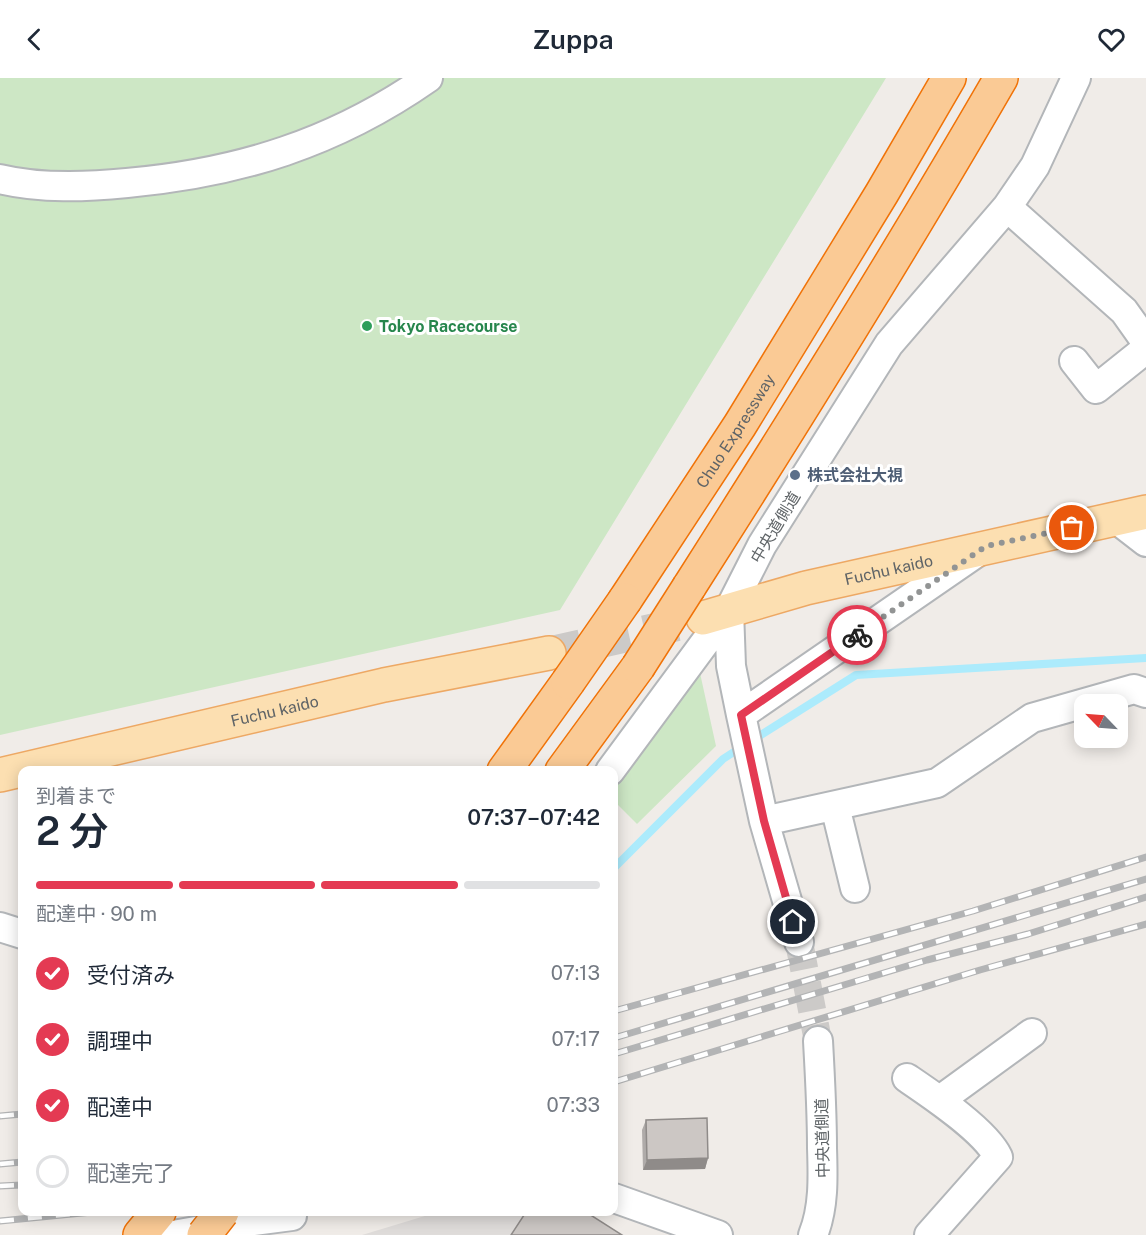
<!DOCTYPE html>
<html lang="ja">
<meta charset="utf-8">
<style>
:root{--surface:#fff;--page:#f2f2f3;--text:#1f2937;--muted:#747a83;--line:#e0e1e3;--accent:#e43a53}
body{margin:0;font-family:"Public Sans","Noto Sans JP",sans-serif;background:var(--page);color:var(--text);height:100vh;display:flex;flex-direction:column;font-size:22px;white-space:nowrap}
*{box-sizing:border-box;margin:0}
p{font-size:20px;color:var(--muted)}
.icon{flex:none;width:33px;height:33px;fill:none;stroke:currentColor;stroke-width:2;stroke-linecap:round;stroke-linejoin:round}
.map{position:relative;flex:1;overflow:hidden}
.details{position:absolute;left:18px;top:688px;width:600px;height:450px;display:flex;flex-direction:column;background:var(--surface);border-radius:12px;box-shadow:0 3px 15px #0003}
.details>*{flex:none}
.needle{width:39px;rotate:295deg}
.tools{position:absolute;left:1074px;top:616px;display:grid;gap:12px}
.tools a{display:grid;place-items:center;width:54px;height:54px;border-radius:12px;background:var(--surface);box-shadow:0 3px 15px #0003;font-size:30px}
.pin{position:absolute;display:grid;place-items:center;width:51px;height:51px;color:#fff;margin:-26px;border:3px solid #fff;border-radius:50%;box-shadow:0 2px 6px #0007}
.courier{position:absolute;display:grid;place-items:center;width:60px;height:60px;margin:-30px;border:4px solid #e43a53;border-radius:50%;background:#fff;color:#222;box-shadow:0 2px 8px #0007}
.summary em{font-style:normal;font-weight:600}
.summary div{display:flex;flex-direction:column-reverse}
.summary{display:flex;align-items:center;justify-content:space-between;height:102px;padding:0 18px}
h1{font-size:39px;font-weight:600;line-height:45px}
.bar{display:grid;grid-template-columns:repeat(4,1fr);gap:9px 6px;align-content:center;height:72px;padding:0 18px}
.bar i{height:8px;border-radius:4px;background:var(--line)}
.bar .on{background:var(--accent)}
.bar p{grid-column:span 4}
ol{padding:0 18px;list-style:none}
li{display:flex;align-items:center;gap:18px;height:66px}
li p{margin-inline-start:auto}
li .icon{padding:6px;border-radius:50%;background:var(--accent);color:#fff;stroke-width:4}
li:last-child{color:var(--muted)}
li i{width:33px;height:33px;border:3px solid var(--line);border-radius:50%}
header{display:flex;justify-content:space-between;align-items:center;height:78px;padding:0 18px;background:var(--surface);font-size:27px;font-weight:600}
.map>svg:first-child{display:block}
.industrial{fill:#dfdcda}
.green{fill:#cde7c5}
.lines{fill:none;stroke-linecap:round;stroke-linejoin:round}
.stream{stroke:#acebfc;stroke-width:8}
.minor-tunnel{stroke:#cccac8;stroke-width:28;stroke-dasharray:28 14;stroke-linecap:butt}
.major-tunnel{stroke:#cccac8;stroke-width:33;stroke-dasharray:33 16;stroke-linecap:butt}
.minor-casing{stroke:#b3b6b9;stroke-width:32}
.major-casing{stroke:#eda864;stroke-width:36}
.highway-casing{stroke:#f07308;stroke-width:36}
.minor{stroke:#fff;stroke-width:28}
.major{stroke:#fcdfb1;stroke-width:33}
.highway{stroke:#faca95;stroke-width:33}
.rail-casing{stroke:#b3b4b5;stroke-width:7}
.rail{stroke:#fff;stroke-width:4.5;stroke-dasharray:14;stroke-linecap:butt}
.highway-bridge-casing{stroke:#f07308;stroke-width:36;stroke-linecap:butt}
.highway-bridge{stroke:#faca95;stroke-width:33}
.wall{fill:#afaba9}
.shaded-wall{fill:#8f8b89}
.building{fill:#ccc7c4;stroke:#8f8b89;stroke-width:1.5}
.done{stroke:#929494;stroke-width:6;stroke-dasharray:0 10.8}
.route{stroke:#e43a53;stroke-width:8}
.leisure-dot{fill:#2e9e5b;stroke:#fff;stroke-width:2}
.service-dot{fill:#5c6f8a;stroke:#fff;stroke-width:2}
.labels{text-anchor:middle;stroke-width:6;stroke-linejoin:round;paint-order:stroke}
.leisure-label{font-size:16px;font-weight:bold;fill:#27864d;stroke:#fff;text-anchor:start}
.street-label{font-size:16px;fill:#5f6467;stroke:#fff}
.service-label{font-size:16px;font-weight:bold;fill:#4e5e75;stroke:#fff;text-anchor:start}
</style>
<header><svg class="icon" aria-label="back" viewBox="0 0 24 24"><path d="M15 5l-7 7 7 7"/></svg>Zuppa<svg class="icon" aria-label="heart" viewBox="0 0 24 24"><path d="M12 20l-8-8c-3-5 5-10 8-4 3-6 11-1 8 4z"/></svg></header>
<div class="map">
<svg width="1146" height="1157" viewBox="0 0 1146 1157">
<rect width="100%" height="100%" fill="#f0ece8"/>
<path class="industrial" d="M 438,1134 L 547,1134 L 616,1157 L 362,1157 Z"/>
<path class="green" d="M 0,0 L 886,0 L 560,532 L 0,657 Z
M 700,595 L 716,668 L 637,746 L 614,723 L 614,710 Z"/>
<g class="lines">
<path class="stream" d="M 753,662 L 856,597 L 1146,580
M 614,790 L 723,681 L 743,668"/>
<path class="minor-tunnel" d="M 799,864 L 818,963"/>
<path class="major-tunnel" d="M 549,575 L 684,545"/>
<g class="minor-casing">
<path id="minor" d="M 0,101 C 41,111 86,109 127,105 C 239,95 335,65 428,0
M 1007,129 L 1124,233 L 1146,264
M 1074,283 L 1096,311 L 1146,271
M 1115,440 L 1146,464
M 741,637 L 979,473
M 610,693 L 729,532
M 835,728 L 855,810
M 764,743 L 937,705 L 1032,640 L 1134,611 L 1146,615
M 0,849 L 22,856
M 799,864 L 764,743 L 741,637 L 731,588 L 729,532 L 762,467 L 889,266 L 1007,129 L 1035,88 L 1076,0
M 907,1000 C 932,1017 986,1053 998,1079 L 929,1157
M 940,1022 L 1032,955
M 614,1120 L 718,1157
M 173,1157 L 253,1143 L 292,1138
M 813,1157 C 824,1130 823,1099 822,1070 C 822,1034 820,998 818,963"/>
</g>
<g class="major-casing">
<g id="major">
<path id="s1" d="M 703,540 L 806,510 L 1146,434"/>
<path id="s2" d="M 0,697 L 384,607 L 549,575"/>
</g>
</g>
<g class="highway-casing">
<g id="highway">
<path d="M 689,509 C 796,341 901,173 1001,0"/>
<path id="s3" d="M 625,522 L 740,347 L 882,115 L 949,0"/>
<path d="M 504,693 L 568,604"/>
<path d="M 562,693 L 638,589"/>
<path d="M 140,1157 L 159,1134"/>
</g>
</g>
<use href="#minor" class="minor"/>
<use href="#major" class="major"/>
<use href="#highway" class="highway"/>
<g class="rail-casing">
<path id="rail" d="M 614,933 L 973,833 L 1146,779
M 614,960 L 1146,801
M 614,976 L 927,882 L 1028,856 L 1146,819
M 614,1004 L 980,892 L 1146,846
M 0,1038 L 22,1036
M 0,1086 L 22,1084
M 0,1108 L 22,1107
M 0,1143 L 92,1134"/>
</g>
<use href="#rail" class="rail"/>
<g class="highway-bridge-casing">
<path id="highway-bridge" d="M 638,589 L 689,509
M 568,604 L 625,522
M 204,1157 L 222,1134"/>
</g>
<use href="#highway-bridge" class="highway-bridge"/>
</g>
<path class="wall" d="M 646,1042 L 708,1080 L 705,1091 L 643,1092 L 642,1052 Z"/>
<path class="shaded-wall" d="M 708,1080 L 705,1091 L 643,1092 L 647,1082 Z"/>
<path class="building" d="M 707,1040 L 708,1080 L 647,1082 L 646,1042 Z
M 526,1134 L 586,1134 L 622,1157 L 511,1157 Z"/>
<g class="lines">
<path class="done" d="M 857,557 L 986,468 L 1072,450"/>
<path class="route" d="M 793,844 L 764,743 L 741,637 L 857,557"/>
</g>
<circle class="leisure-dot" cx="367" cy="248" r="6"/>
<circle class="service-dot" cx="795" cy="397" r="6"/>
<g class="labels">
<g class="leisure-label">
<text x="379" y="254">Tokyo Racecourse</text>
</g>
<g class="street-label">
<text dy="6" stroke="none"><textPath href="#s3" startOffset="202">Chuo Expressway</textPath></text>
<text transform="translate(775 449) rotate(-59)" y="6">中央道側道</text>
<text dy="6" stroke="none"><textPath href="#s1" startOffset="192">Fuchu kaido</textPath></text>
<text dy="6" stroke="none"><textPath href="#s2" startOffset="282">Fuchu kaido</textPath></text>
<text transform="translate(822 1060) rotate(-91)" y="6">中央道側道</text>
</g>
<g class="service-label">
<text x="807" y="403">株式会社大視</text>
</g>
</g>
</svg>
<div class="tools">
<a><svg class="needle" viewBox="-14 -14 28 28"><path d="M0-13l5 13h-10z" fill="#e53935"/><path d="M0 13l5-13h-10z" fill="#747a83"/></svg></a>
</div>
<div class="pin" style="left:1072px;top:450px;background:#ea580c"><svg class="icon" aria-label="bag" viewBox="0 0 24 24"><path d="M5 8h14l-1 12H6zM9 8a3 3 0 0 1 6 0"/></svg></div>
<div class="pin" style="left:793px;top:844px;background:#1f2937"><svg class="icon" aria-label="home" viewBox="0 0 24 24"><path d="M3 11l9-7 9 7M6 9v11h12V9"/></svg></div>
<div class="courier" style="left:857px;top:557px"><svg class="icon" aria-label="bike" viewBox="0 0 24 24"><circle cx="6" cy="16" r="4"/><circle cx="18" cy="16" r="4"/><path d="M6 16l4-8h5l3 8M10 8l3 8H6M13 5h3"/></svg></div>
<section class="details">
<div class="summary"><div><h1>2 分</h1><p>到着まで</p></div><em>07:37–07:42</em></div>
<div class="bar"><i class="on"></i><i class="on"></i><i class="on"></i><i></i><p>配達中 · 90 m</p></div>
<ol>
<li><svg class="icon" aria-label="check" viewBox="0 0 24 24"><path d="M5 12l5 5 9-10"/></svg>受付済み<p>07:13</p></li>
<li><svg class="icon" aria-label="check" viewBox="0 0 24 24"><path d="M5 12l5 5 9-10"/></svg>調理中<p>07:17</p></li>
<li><svg class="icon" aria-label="check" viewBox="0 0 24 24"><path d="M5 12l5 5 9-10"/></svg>配達中<p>07:33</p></li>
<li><i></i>配達完了</li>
</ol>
</section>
</div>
